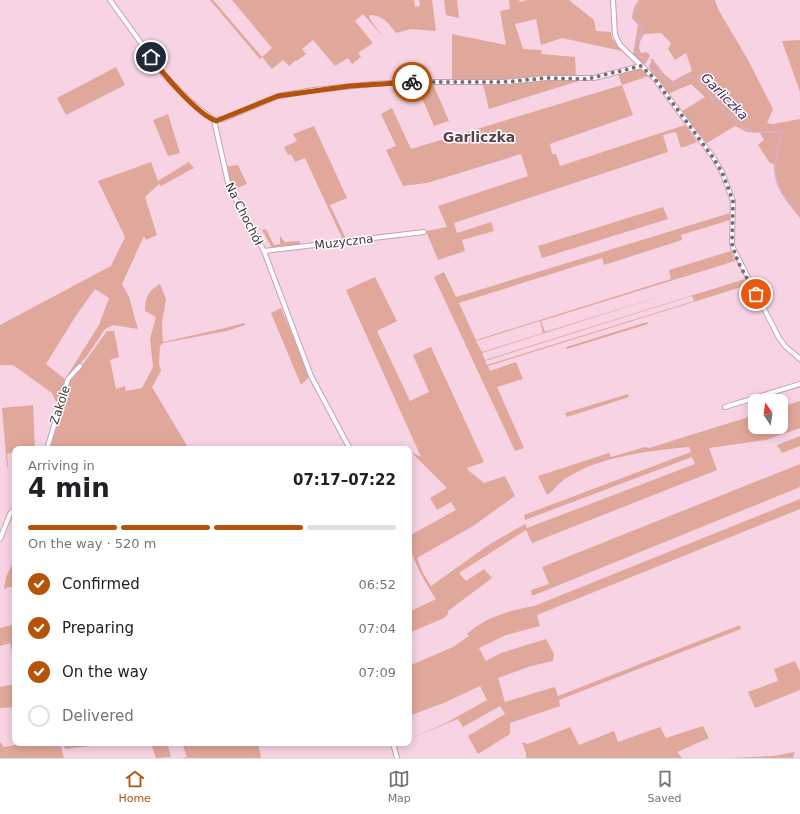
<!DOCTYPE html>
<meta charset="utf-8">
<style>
:root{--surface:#fff;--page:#f6f6f6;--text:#202124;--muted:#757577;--line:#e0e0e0;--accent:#b45309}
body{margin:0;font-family:"DejaVu Sans",sans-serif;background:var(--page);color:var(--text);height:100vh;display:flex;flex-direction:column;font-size:15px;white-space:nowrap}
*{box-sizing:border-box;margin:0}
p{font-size:13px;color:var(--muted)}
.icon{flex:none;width:22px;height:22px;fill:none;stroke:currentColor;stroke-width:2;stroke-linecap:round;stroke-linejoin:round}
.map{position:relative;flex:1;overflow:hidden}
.drawer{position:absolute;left:12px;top:446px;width:400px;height:300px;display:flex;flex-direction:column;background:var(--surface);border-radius:8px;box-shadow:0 2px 10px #0003}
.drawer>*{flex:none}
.needle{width:26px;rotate:347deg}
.tools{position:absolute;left:748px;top:394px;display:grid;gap:8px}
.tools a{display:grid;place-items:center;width:40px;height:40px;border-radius:8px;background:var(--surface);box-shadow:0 2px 10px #0003;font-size:20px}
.pin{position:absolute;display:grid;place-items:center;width:34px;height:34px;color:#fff;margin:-17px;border:2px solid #fff;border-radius:50%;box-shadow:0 1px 4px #0007}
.courier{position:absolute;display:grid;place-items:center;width:40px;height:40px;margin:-20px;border:3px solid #b45309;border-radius:50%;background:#fff;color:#222;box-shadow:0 1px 5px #0007}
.headline em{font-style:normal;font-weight:700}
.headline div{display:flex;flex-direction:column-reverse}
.headline{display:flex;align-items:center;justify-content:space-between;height:68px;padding:0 16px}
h1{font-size:26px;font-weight:700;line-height:30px}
.bar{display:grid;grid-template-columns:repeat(4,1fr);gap:6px 4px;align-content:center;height:48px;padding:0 16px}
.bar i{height:5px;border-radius:3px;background:var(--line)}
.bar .selected{background:var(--accent)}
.bar p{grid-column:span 4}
ol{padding:0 16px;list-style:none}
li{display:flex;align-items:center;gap:12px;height:44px}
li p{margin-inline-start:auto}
li .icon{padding:4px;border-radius:50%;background:var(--accent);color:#fff;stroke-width:4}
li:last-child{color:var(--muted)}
li i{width:22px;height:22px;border:2px solid var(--line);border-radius:50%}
.dock{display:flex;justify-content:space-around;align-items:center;height:56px;border-top:1px solid var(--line);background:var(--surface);font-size:11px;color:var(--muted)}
.dock a{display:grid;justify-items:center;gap:2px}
.dock .selected{color:var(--accent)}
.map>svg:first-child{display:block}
.green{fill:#e0a89a;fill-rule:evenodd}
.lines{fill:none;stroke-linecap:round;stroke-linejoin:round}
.stream{stroke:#cbb2f5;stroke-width:1}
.minor-casing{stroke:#c4a2b2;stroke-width:6}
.minor{stroke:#fff;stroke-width:4}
.done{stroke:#7f6a74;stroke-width:4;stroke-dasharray:0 7.2}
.route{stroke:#b45309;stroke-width:5}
.labels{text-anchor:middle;stroke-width:3;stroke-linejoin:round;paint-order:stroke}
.street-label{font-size:12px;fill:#3f3238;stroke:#fff}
.water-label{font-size:13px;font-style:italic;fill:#472470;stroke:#fff}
.quarter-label{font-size:14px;font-weight:bold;fill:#5e414f;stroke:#fff}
</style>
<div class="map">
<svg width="800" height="758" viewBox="0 0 800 758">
<rect width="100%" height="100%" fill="#f7d3e4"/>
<path class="green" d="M 210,0 L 213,0 L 262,57 L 272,48 L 232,0 L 414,0 L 415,7 L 420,6 L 419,0 L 432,0 L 436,31 L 411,29 L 396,33 C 389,24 383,15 370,15 L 369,18 L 384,38 L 363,14 L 355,21 L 373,43 L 358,53 L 361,57 L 352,64 L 348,58 L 335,66 L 313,40 L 302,49 L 306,54 L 297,61 L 296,60 L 289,66 L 283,60 L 272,69 L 262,57 L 260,59 Z
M 444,0 L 457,0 L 459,18 L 446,15 Z
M 509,0 L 519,0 L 520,2 L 527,0 L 569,0 L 594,20 L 596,31 L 611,32 L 612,38 L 622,51 L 562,38 L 541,45 L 536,19 L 515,24 L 523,49 L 542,50 L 541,54 L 575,57 L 576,76 L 542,76 L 509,80 L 452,80 L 452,34 L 506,45 L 500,11 L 510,9 Z
M 639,0 L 715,0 L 718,9 L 748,60 L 773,109 L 767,123 L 773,124 L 800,119 L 800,218 C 786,199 774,190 774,164 L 770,163 L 758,145 L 764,140 L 760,133 L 747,132 L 735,126 L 707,143 L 681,112 L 705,97 L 691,84 L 668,94 L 649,67 L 652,58 L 664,74 L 673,81 L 692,71 L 686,53 L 675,60 L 668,49 L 671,43 L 661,33 L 644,34 C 640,41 637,46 641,53 L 646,52 L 650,55 L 646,63 L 643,64 L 633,55 L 638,25 L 632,18 C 633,10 634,6 639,0 Z
M 800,40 L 800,92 L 782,41 Z
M 116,67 L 125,85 L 66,115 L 57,98 Z
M 639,68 L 643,69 L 649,76 L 622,85 L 633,115 L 550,144 L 552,154 L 556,154 L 560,166 L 685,125 L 697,142 L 681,148 L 676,132 L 663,135 L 668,152 L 454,223 L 457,233 L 491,222 L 494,231 L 462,240 L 465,251 L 438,260 L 426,231 L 447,227 L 438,206 L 528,176 L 521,154 L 427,183 L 403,186 L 386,150 L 396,146 L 381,114 L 392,108 L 411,149 L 622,85 L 618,74 Z
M 547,80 L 582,80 L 489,109 L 483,85 Z
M 416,84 L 433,84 L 449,121 L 434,126 Z
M 168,114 L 180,153 L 168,156 L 153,120 Z
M 314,126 L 347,198 L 330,205 L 346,239 L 343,240 L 305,158 L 295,162 L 291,154 L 288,155 L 284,147 L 297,141 L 293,134 Z
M 151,162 L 158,181 L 187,163 L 189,162 L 194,168 L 161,186 L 159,184 L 145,197 L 157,235 L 146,240 L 144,236 L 122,284 L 129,297 L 138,329 L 113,325 L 105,329 L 87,356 L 66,379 L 58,406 L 52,393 L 13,365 L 0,365 L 0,325 L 111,266 L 125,237 L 98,181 ZM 95,289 L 109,298 L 99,325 L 65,379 L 46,364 L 75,317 Z
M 238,165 L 247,184 L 232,190 L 225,167 Z
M 663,207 L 668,219 L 542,258 L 538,246 Z
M 730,213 L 730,220 L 681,235 L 682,240 L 604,265 L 602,258 L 459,303 L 476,340 L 671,279 L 669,270 L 731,251 L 735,261 L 541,321 L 545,332 L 680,290 L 482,353 L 485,360 L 745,279 L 748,285 L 488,366 L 490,371 L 516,362 L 523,379 L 497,387 L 524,448 L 515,451 L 434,277 L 444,272 L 456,297 ZM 692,296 L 694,301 L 487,365 L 485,361 ZM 540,321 L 543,333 L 482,352 L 476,341 Z
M 266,229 L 274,245 L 280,244 L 280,236 L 285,242 L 299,241 L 301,245 L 272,248 L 262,230 Z
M 375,277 L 397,321 L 377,331 L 410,401 L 429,392 L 413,355 L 431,347 L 484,462 L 467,468 L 468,470 L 484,483 L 505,476 L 515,496 L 473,526 L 417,558 L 423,573 L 431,586 L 490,544 L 525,524 L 527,528 L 695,464 L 692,457 L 525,520 L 524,515 L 691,452 L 689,447 C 649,451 599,456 565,479 C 558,483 554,491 547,495 L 538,476 L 609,453 L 611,457 L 645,447 L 649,448 L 755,415 L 755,427 L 781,427 L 781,407 L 800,401 L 800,428 L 766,440 L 709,448 L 717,470 L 532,543 L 526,530 L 459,573 L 466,581 L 484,569 L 492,578 L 448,611 L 448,614 L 444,618 L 409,633 L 409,612 L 436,599 C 425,582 409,556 409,536 L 456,510 L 451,502 L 437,510 L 430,498 L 447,488 L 411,452 L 421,457 L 346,290 Z
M 160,284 L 166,299 L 162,323 L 163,342 L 225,328 L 244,323 L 245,325 L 227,331 L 163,343 L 160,346 L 159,363 L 161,371 L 152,387 L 189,449 L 50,449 L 52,435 L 71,377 L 81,367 L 107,331 L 114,331 L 119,357 L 110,360 L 116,389 L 125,386 L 126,391 L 142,388 L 153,367 L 150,339 L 156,317 L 145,311 C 145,298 148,291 160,284 Z
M 281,308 L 310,376 L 301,385 L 271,313 Z
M 647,322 L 648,324 L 567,349 L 566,347 Z
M 628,394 L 629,397 L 567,417 L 565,413 Z
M 33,405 L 35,447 L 15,449 L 15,452 L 7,454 L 8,467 L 7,467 L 2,408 Z
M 800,436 L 800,446 L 782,453 L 777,445 Z
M 800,464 L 800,487 L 532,596 L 531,590 L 549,584 L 542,567 Z
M 800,499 L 800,509 L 537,615 L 540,626 L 506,635 L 479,648 L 486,661 L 501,653 L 546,639 L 554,654 L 553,661 L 531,666 L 498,678 L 505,702 L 555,687 L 558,696 L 740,625 L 741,629 L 559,700 L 560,706 L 510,723 L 510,734 L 478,754 L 468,736 L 505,714 L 500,706 L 463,727 L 458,719 L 409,739 L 446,723 L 487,700 L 480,686 L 446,702 L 409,716 L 409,666 L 453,647 L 469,636 L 467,634 C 487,616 509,611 534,606 Z
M 15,558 L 15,582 L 13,586 L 4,589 L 6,577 Z
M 15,624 L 15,663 L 10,643 L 0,646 L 0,628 Z
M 795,661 L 800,672 L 800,690 L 755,708 L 748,692 L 778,681 L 774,669 Z
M 15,667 L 15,707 L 0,708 L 0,687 L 15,684 L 12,668 Z
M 703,726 L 709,738 L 677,752 L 682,758 L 526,758 L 526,753 L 522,742 L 528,744 L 570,727 L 579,745 L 614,731 L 618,742 L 660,727 L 666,738 Z
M 0,742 L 4,747 L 26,743 L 60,743 L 64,758 L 0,758 Z
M 63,743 L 109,743 L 109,744 L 65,749 Z
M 151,743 L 167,743 L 171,757 L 156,758 Z
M 182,743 L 258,743 L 261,758 L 181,758 L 187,757 Z
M 795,752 L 793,758 L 731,758 L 773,756 Z"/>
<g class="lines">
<path class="stream" d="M 643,0 C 632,14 632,15 642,30 L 634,49 L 639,57 L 648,59
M 651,60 L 667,82 L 674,86 L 687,77 L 696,77 L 705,90 L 739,125 L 753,132 L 782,132 C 777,152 770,172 782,192 C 787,200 795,206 800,214"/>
<g class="minor-casing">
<path id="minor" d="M 110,0 L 164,75 L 191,102 L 214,120 L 229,187 L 264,251 L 311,376 L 350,449
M 613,0 L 615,35 L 620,45 L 654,78 L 713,157 L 722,172 L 733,201 L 732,244 L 734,250 L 779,338 L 785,346 L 800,359
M 214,120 L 223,119 L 278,96 L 314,90 L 372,84 L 409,82 L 504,82 L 547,78 L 594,78 L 641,66
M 264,251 L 424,232
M 725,407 L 800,384
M 47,449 L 68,379 L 80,366
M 0,539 L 10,514 L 15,508
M 393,743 L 397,758"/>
</g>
<use href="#minor" class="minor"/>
</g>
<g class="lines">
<path class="done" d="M 412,82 L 504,82 L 547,78 L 587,79 L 641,66 L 654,78 L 712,156 L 722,172 L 733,201 L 732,244 L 738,262 L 756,294"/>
<path class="route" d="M 151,57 C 164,75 196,113 216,121 L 278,96 L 350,86 L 412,82"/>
</g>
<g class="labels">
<g class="street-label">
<text transform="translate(244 214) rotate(63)" y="4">Na Chochół</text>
<text transform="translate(344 242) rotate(-7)" y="4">Muzyczna</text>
<text transform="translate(60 405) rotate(-72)" y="4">Zakole</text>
</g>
<g class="water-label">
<text transform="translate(725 96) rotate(45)" y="5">Garliczka</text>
</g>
<g class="quarter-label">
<text x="479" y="142">Garliczka</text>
</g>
</g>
</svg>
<div class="tools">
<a><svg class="needle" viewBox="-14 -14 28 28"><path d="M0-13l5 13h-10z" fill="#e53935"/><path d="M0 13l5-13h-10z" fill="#757577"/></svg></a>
</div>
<div class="pin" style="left:756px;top:294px;background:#ea580c"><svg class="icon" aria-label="bag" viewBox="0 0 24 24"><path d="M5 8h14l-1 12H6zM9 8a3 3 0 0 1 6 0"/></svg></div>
<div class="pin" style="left:151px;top:57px;background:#1f2937"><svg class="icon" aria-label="home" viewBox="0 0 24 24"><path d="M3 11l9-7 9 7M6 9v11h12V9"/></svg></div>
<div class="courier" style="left:412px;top:82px"><svg class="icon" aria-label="bike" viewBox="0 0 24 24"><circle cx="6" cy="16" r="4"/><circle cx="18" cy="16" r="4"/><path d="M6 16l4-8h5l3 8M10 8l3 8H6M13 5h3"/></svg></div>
<section class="drawer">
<div class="headline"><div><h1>4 min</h1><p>Arriving in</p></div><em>07:17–07:22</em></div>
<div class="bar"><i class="selected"></i><i class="selected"></i><i class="selected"></i><i></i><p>On the way · 520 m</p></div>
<ol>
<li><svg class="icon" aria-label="check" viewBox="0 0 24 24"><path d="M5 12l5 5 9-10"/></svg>Confirmed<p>06:52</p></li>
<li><svg class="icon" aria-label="check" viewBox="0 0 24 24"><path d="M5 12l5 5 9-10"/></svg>Preparing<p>07:04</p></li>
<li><svg class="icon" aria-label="check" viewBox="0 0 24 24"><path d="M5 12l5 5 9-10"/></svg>On the way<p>07:09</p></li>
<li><i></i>Delivered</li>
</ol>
</section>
</div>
<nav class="dock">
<a class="selected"><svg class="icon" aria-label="home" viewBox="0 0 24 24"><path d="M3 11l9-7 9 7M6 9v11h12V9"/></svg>Home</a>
<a><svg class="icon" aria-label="map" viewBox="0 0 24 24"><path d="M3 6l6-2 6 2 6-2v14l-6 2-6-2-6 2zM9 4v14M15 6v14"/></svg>Map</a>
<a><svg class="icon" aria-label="saved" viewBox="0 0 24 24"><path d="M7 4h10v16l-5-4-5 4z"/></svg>Saved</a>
</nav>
